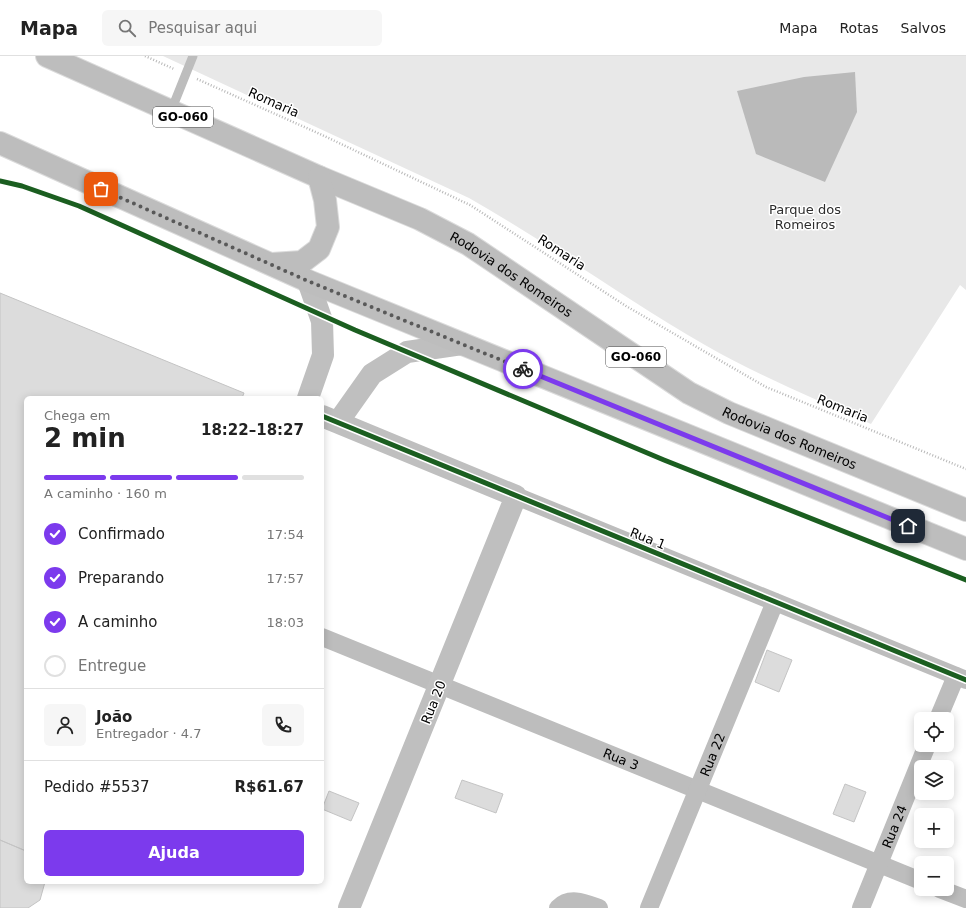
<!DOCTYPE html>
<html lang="pt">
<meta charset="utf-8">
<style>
:root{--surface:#fff;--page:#f6f6f6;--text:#222;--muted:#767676;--line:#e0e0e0;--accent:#7c3aed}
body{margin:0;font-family:"DejaVu Sans",sans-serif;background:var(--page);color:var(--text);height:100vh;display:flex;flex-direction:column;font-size:15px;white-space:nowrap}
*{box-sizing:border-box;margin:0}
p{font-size:13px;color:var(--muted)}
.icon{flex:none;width:22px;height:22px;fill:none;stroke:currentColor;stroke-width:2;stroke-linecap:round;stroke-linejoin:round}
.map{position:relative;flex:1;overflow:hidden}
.details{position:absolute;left:24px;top:340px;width:300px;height:488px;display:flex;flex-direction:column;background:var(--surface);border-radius:6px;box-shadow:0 2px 10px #0003}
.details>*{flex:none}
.buttons{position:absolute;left:914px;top:656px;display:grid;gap:8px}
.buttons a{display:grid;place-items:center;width:40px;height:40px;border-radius:6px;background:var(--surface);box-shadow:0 2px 10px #0003;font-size:20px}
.pin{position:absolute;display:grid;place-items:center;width:34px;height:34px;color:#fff;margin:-17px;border-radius:8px;box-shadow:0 2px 6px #0006}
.courier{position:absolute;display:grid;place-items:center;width:40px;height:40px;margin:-20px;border:3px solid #7c3aed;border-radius:50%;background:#fff;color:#222;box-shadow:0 1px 5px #0007}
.headline em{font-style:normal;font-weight:600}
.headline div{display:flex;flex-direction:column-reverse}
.headline{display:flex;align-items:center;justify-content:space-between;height:68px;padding:0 20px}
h1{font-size:26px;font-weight:600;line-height:30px}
.bar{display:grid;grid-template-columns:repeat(4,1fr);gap:6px 4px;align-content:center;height:48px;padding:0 20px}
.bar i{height:5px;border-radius:3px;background:var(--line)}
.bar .selected{background:var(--accent)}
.bar p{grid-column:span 4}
.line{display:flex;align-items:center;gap:10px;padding:0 20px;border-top:1px solid var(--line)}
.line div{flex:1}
.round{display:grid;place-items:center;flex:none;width:42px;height:42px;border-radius:6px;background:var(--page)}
ol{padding:0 20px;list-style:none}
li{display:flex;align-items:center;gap:12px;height:44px}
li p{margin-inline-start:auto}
li .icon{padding:4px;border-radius:50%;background:var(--accent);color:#fff;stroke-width:4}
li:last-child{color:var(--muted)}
li i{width:22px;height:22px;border:2px solid var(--line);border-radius:50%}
.cta{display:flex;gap:8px;margin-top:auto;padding:8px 20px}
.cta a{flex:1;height:46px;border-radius:6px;background:var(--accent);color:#fff;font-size:16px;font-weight:600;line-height:46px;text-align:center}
header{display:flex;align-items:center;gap:24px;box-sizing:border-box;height:56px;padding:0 20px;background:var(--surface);border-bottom:1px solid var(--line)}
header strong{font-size:19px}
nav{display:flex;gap:22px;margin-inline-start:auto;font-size:14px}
.search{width:280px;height:36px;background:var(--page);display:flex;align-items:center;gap:10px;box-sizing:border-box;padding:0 14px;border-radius:6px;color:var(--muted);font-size:15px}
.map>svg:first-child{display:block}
.green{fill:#e8e8e8}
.water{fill:#bababa}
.building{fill:#dcdcdc;stroke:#c4c4c4}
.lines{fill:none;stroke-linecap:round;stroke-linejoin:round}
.primary-casing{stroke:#dbdbdb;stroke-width:24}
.path{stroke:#b8b8b8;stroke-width:2.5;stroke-dasharray:1 2;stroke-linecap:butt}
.lane{stroke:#bdbdbd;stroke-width:9}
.street{stroke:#bdbdbd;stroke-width:18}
.secondary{stroke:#bfbfbf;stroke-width:22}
.primary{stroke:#bdbdbd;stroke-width:22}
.cycleway-casing{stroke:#fff;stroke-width:8}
.cycleway{stroke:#1b5e20;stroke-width:5}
.done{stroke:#595959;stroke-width:4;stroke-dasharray:0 7.2}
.route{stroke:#7c3aed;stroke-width:5}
.labels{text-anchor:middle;stroke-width:3;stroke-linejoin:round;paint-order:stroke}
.shield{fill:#fff;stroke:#4c4c4c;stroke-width:1}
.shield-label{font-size:12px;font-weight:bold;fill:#000}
.street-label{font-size:13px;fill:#000;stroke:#fff}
.park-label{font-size:13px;fill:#2d2d2d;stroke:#fff}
</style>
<header>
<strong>Mapa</strong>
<div class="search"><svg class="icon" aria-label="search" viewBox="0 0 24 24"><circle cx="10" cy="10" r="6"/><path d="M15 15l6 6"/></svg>Pesquisar aqui</div>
<nav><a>Mapa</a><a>Rotas</a><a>Salvos</a></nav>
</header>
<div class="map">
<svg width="966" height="852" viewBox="0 0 966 852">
<rect width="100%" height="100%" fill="#fff"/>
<path class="green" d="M 163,0 L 966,0 L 966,234 L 960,229 L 871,368 C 815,343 759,320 705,289 C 625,243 550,188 469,142 Z"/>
<path class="water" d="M 855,16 L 857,56 L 825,126 L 756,98 L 737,35 L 804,21 Z"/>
<path class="building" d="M 0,237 L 244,337 L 242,342 L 26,342 L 26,795 L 0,784 Z
M 767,594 L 792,604 L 779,636 L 755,626 Z
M 462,724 L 503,738 L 496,757 L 455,742 Z
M 845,728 L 866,736 L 854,766 L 833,758 Z
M 329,735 L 359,747 L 351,765 L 322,753 Z
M 0,784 L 26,795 L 26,826 L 45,826 L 40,844 L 28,852 L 0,852 Z"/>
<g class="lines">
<g class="primary-casing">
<g id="primary">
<path id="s4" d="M 47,0 L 319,121 L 420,163 L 468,188 L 689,337 L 729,357 L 966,454"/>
<path d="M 0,87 L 308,225 L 966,493"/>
<path d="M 272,208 L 302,206 L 319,193 L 328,171 L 325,144 L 319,121"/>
</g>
</g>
<path class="path" d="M 145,0 L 174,13
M 197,23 L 320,78 L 470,149 L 626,250 L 766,331 L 966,413"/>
<path class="lane" d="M 171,55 L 193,0"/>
<g class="street">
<path d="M 516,440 L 966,624"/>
<path id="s1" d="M 322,581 L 921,825"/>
<path d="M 938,663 L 956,620"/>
<path d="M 940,833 L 966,843"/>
<path d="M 558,852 C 570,840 585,847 599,852"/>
<path id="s2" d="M 649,852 L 775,546"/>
<path id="s3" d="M 861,852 L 927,689"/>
</g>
<path class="secondary" d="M 308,342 L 323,299 L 322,265 L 308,225
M 322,360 L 516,440 L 349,852
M 338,366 L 372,318 L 407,296 L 462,288"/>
<use href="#primary" class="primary"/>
<g class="cycleway-casing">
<path id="cycleway" d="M 0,125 L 22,130 L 79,150 L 355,274 L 664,404 L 966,524
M 322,360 L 966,624"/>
</g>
<use href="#cycleway" class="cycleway"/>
</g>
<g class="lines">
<path class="done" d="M 101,133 L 308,225 L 523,313"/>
<path class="route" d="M 523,313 L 908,470"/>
</g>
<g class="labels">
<g class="shield">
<rect x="153" y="51" width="60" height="20" rx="3"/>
<rect x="606" y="291" width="60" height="20" rx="3"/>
</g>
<g class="shield-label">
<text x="183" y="65">GO-060</text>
<text x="636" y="305">GO-060</text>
</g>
<g class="street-label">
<text transform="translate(274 46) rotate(24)" y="5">Romaria</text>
<text transform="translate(562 196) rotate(33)" y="5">Romaria</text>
<text dy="5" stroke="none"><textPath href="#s4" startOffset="514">Rodovia dos Romeiros</textPath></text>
<text transform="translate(843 352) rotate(22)" y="5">Romaria</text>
<text dy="5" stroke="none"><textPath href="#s4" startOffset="838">Rodovia dos Romeiros</textPath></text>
<text transform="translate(648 482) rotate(22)" y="5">Rua 1</text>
<text transform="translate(433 646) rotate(-68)" y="5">Rua 20</text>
<text dy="5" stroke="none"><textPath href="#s2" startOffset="166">Rua 22</textPath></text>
<text dy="5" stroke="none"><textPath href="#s1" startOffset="323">Rua 3</textPath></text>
<text dy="5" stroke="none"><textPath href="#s3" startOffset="88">Rua 24</textPath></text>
</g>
<g class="park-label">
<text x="805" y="158">Parque dos<tspan x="805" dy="15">Romeiros</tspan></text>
</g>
</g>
</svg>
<div class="buttons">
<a><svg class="icon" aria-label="locate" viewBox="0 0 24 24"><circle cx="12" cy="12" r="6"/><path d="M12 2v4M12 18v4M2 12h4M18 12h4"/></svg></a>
<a><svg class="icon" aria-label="layers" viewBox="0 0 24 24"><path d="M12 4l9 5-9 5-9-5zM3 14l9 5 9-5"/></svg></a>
<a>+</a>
<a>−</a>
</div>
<div class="pin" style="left:101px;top:133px;background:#ea580c"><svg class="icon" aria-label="bag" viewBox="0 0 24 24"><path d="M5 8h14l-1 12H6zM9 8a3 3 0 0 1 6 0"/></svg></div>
<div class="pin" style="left:908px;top:470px;background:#1f2937"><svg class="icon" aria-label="home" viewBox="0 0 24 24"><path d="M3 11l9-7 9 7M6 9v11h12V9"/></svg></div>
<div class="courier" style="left:523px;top:313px"><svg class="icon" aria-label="bike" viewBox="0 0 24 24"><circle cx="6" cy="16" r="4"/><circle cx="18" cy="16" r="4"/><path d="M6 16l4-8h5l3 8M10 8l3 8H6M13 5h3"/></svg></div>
<section class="details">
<div class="headline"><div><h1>2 min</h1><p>Chega em</p></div><em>18:22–18:27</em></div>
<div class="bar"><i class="selected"></i><i class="selected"></i><i class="selected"></i><i></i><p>A caminho · 160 m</p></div>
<ol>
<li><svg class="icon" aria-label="check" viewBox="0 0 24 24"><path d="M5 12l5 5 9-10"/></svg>Confirmado<p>17:54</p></li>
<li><svg class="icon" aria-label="check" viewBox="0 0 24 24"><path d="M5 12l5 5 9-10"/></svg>Preparando<p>17:57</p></li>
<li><svg class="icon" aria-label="check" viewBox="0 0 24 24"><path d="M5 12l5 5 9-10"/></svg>A caminho<p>18:03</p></li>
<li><i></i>Entregue</li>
</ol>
<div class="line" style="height:72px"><a class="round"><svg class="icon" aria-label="person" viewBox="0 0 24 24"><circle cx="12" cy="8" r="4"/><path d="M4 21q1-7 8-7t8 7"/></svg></a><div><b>João</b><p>Entregador · 4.7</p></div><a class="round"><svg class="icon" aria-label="phone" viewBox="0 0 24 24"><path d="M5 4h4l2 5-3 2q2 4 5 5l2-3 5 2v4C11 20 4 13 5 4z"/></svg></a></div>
<div class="line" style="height:52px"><div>Pedido #5537</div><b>R$61.67</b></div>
<div class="cta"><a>Ajuda</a></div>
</section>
</div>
